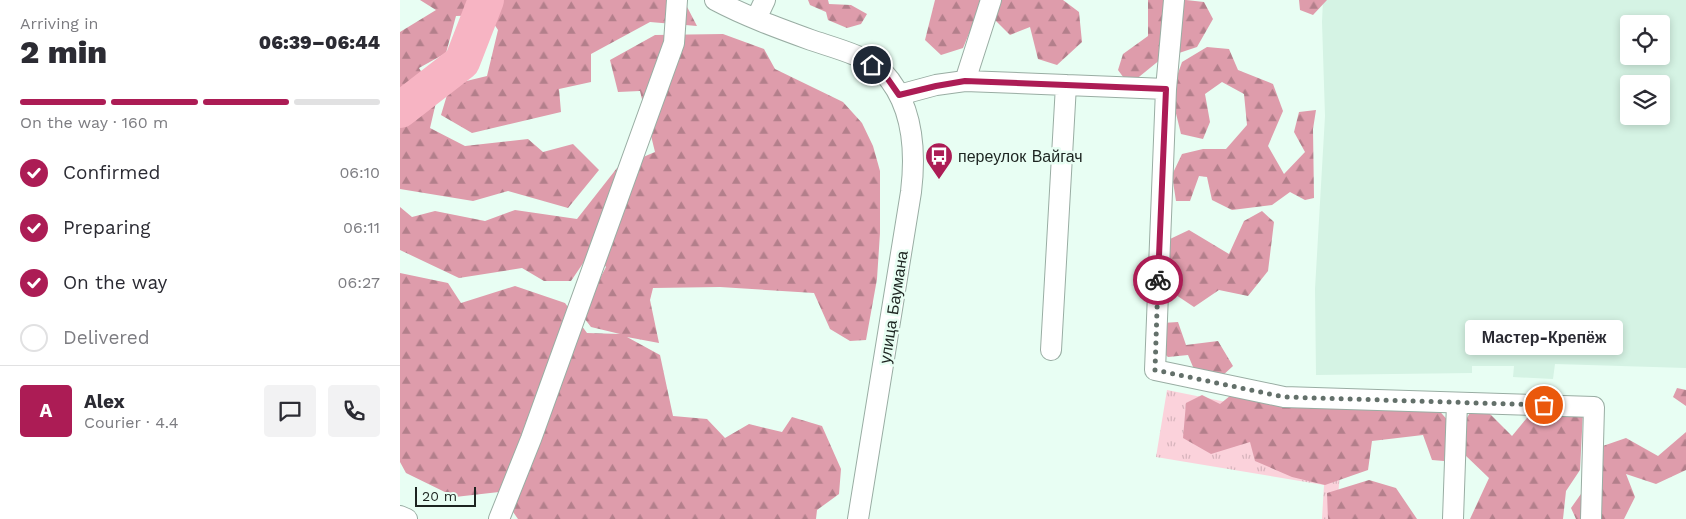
<!DOCTYPE html>
<meta charset="utf-8">
<style>
:root{--surface:#fff;--page:#f2f2f3;--text:#2b2b33;--muted:#7c7c81;--line:#e1e1e2;--accent:#ac1c55}
body{margin:0;font-family:"Work Sans",sans-serif;background:var(--page);color:var(--text);height:100vh;display:flex;flex-direction:column;font-size:19px;white-space:nowrap}
*{box-sizing:border-box;margin:0}
p{font-size:16px;color:var(--muted)}
.icon{flex:none;width:28px;height:28px;fill:none;stroke:currentColor;stroke-width:2;stroke-linecap:round;stroke-linejoin:round}
.map{position:relative;flex:1;overflow:hidden}
.drawer{display:flex;flex-direction:column;background:var(--surface);width:400px}
.drawer>*{flex:none}
.controls{position:absolute;left:1220px;top:15px;display:grid;gap:10px}
.controls a{display:grid;place-items:center;width:50px;height:50px;border-radius:5px;background:var(--surface);box-shadow:0 2px 8px #0003;font-size:25px}
.scale{position:absolute;left:15px;bottom:12px;width:61px;box-sizing:border-box;padding-left:5px;border:2px solid #1c2420;border-top:0;font-size:14px;line-height:18px;white-space:nowrap;color:#1c2420;-webkit-text-stroke:4px #e8fef3;paint-order:stroke}
.pin{position:absolute;display:grid;place-items:center;width:42px;height:42px;color:#fff;margin:-21px;border:2px solid #fff;border-radius:50%;box-shadow:0 1px 5px #0007}
.courier{position:absolute;display:grid;place-items:center;width:50px;height:50px;margin:-25px;border:4px solid #ac1c55;border-radius:50%;background:#fff;color:#222;box-shadow:0 1px 6px #0007}
.bubble{position:absolute;height:35px;border-radius:5px;background:var(--surface);box-shadow:0 2px 8px #0003;font-size:16px;font-weight:800;line-height:35px;text-align:center}
.summary em{font-style:normal;font-weight:800}
.summary div{display:flex;flex-direction:column-reverse}
.summary{display:flex;align-items:center;justify-content:space-between;height:85px;padding:0 20px}
h1{font-size:32px;font-weight:800;line-height:38px}
.bar{display:grid;grid-template-columns:repeat(4,1fr);gap:8px 5px;align-content:center;height:60px;padding:0 20px}
.bar i{height:6px;border-radius:4px;background:var(--line)}
.bar .current{background:var(--accent)}
.bar p{grid-column:span 4}
.line{display:flex;align-items:center;gap:12px;padding:0 20px;border-top:1px solid var(--line)}
.line div{flex:1}
.round{display:grid;place-items:center;flex:none;width:52px;height:52px;border-radius:5px;background:var(--page)}
ol{padding:0 20px;list-style:none}
li{display:flex;align-items:center;gap:15px;height:55px}
li p{margin-inline-start:auto}
li .icon{padding:5px;border-radius:50%;background:var(--accent);color:#fff;stroke-width:4}
li:last-child{color:var(--muted)}
li i{width:28px;height:28px;border:2px solid var(--line);border-radius:50%}
main{display:flex;flex:1;min-height:0}
.map>svg:first-child{display:block}
.built{fill:#d5f3e4;fill-rule:evenodd}
.grass{fill:url(#grass-tufts)}
.forest{fill:url(#forest-firs)}
.lines{fill:none;stroke-linecap:round;stroke-linejoin:round}
.river{stroke:#f7b4c3;stroke-width:36}
.minor-casing{stroke:#99ada3;stroke-width:22}
.minor{stroke:#fff;stroke-width:20}
.done{stroke:#63706a;stroke-width:5;stroke-dasharray:0 9}
.route{stroke:#ac1c55;stroke-width:6}
.labels{text-anchor:middle;stroke-width:5;stroke-linejoin:round;paint-order:stroke}
.poi-label{font-size:16px;fill:#1c2420;stroke:#e8fef3;text-anchor:start}
.street-label{font-size:16px;fill:#1c2420;stroke:#e8fef3}
</style>
<main>
<section class="drawer">
<div class="summary"><div><h1>2 min</h1><p>Arriving in</p></div><em>06:39–06:44</em></div>
<div class="bar"><i class="current"></i><i class="current"></i><i class="current"></i><i></i><p>On the way · 160 m</p></div>
<ol>
<li><svg class="icon" aria-label="check" viewBox="0 0 24 24"><path d="M5 12l5 5 9-10"/></svg>Confirmed<p>06:10</p></li>
<li><svg class="icon" aria-label="check" viewBox="0 0 24 24"><path d="M5 12l5 5 9-10"/></svg>Preparing<p>06:11</p></li>
<li><svg class="icon" aria-label="check" viewBox="0 0 24 24"><path d="M5 12l5 5 9-10"/></svg>On the way<p>06:27</p></li>
<li><i></i>Delivered</li>
</ol>
<div class="line" style="height:90px"><b class="round" style="background:var(--accent);color:#fff">A</b><div><b>Alex</b><p>Courier · 4.4</p></div><a class="round"><svg class="icon" aria-label="chat" viewBox="0 0 24 24"><path d="M4 5h16v11H9l-5 4z"/></svg></a><a class="round"><svg class="icon" aria-label="phone" viewBox="0 0 24 24"><path d="M5 4h4l2 5-3 2q2 4 5 5l2-3 5 2v4C11 20 4 13 5 4z"/></svg></a></div>
</section>
<div class="map">
<svg width="1286" height="519" viewBox="0 0 1286 519">
<defs>
<pattern id="grass-tufts" width="24" height="20" patternUnits="userSpaceOnUse" patternTransform="scale(1.25)"><rect width="24" height="20" fill="#fbd2db"/><path d="M3 7l-1-3M5 7V3M7 7l1-3M15 17l-1-3M17 17v-4M19 17l1-3" fill="none" stroke="#d7b4bc"/></pattern>
<pattern id="forest-firs" width="22" height="20" patternUnits="userSpaceOnUse" patternTransform="scale(1.25)"><rect width="22" height="20" fill="#de9cab"/><path d="M5 1l3.5 6h-7zM16 11l3.5 6h-7z" fill="#b37f8b"/></pattern>
</defs>
<rect width="100%" height="100%" fill="#e8fef3"/>
<path class="built" d="M 923,0 L 1286,0 L 1286,368 L 1155,364 L 1153,379 L 1113,377 L 1114,366 L 1072,366 L 1072,373 L 916,375 L 915,289 L 925,116 L 922,22 ZM 1229,24 L 1261,24 L 1261,56 L 1229,56 ZM 1229,84 L 1261,84 L 1261,116 L 1229,116 Z"/>
<path class="grass" d="M 767,390 L 880,413 L 945,416 L 936,519 L 922,519 L 924,485 L 756,457 Z"/>
<path class="forest" d="M 20,0 L 279,0 L 284,1 L 297,26 L 250,22 L 191,54 L 191,82 L 159,89 L 161,112 L 72,133 L 41,115 L 50,85 L 87,76 L 98,30 L 88,15 L 56,16 L 46,53 L 19,68 L 37,98 L 30,128 L 65,146 L 128,139 L 143,152 L 173,144 L 199,170 L 168,208 L 108,191 L 73,201 L 0,189 L 0,32 L 36,10 Z
M 408,0 L 428,0 L 429,4 L 451,5 L 467,14 L 461,24 L 447,28 L 428,20 L 426,12 L 410,5 Z
M 535,0 L 583,0 L 563,48 L 541,55 L 525,40 Z
M 599,0 L 663,0 L 679,12 L 682,42 L 657,65 L 638,59 L 630,27 L 610,35 L 593,18 Z
M 748,0 L 786,0 L 804,2 L 813,19 L 797,47 L 761,59 L 729,85 L 718,70 L 723,54 L 748,36 Z
M 899,0 L 927,0 L 913,15 L 900,10 Z
M 323,34 L 364,49 L 375,69 L 443,102 L 462,123 L 473,146 L 480,171 L 480,233 L 477,279 L 466,340 L 450,341 L 430,329 L 414,293 L 320,287 L 253,288 L 250,300 L 259,343 L 227,337 L 260,355 L 273,416 L 307,419 L 325,438 L 349,424 L 382,432 L 392,417 L 422,426 L 441,469 L 439,494 L 417,510 L 416,519 L 118,519 L 99,492 L 55,497 L 6,473 L 0,462 L 0,273 L 48,283 L 61,303 L 115,286 L 165,303 L 187,333 L 220,334 L 191,327 L 181,314 L 206,267 L 192,250 L 171,281 L 144,281 L 122,268 L 59,278 L 0,250 L 0,207 L 12,217 L 35,211 L 85,221 L 115,210 L 177,219 L 217,168 L 255,152 L 240,91 L 218,92 L 210,60 L 255,35 Z
M 807,47 L 829,49 L 838,70 L 873,84 L 883,111 L 868,146 L 884,174 L 905,152 L 894,132 L 899,112 L 916,110 L 913,129 L 914,198 L 905,200 L 890,192 L 872,205 L 832,210 L 812,200 L 807,177 L 799,176 L 790,201 L 776,201 L 772,175 L 782,154 L 803,149 L 826,149 L 847,125 L 844,94 L 822,82 L 805,94 L 810,122 L 803,139 L 781,134 L 771,93 L 782,62 Z
M 862,211 L 874,222 L 868,271 L 848,296 L 819,290 L 794,307 L 770,291 L 770,239 L 789,230 L 829,254 L 844,221 Z
M 778,322 L 786,345 L 818,341 L 833,366 L 821,377 L 796,374 L 788,355 L 768,357 L 758,348 L 762,323 Z
M 1277,388 L 1286,390 L 1286,406 L 1273,397 Z
M 836,391 L 1035,406 L 1051,424 L 1044,461 L 1032,460 L 1023,435 L 972,441 L 968,470 L 925,485 L 892,477 L 855,461 L 850,442 L 811,454 L 783,438 L 786,403 L 802,395 L 820,404 Z
M 1077,401 L 1112,436 L 1141,401 L 1183,412 L 1180,470 L 1166,491 L 1163,519 L 1070,519 L 1089,478 L 1065,455 L 1059,431 Z
M 1286,432 L 1286,470 L 1256,484 L 1226,474 L 1235,497 L 1224,519 L 1176,519 L 1171,508 L 1198,470 L 1197,448 L 1226,438 L 1258,456 Z
M 969,480 L 996,488 L 1017,519 L 928,519 L 927,493 Z"/>
<g class="lines">
<path class="river" d="M 0,110 L 62,62 L 86,0"/>
<g class="minor-casing">
<path id="minor" d="M 315,0 C 345,16 378,28 411,40 C 431,47 468,56 483,72 C 513,104 516,151 511,192 L 458,519
M 774,0 L 766,89 L 755,370 L 884,397 L 1194,407 L 1191,519
M 356,19 L 365,0
M 565,81 L 591,0
M 499,95 L 536,85 L 565,81 L 766,89
M 651,350 L 666,85
M 0,516 L 7,519
M 99,519 L 131,439 L 274,43 L 277,0
M 1053,519 L 1057,403"/>
</g>
<use href="#minor" class="minor"/>
</g>
<g class="lines">
<path class="done" d="M 758,280 L 755,370 L 884,397 L 1144,405"/>
<path class="route" d="M 472,65 L 483,72 L 499,95 L 536,86 L 565,81 L 766,89 L 758,280"/>
</g>
<defs>
<g id="bus-pin" transform="scale(1.4375)"><path d="M0 17L-7.5 6A9.5 9.5 0 1 1 7.5 6Z" fill="#ac1c55" stroke="#e8fef3"/><path d="M-5-6H5V4H4V6H2V4H-2V6H-4V4H-5ZM-3.5-4V0h7V-4ZM-3.5 1.2v1.5H-2V1.2ZM2 1.2v1.5H3.5V1.2Z" fill="#fff"/></g>
</defs>
<g fill-rule="evenodd">
<use href="#bus-pin" x="539" y="156"/>
</g>
<g class="labels">
<g class="poi-label">
<text x="558" y="162">переулок Вайгач</text>
</g>
<g class="street-label">
<text transform="translate(493 307) rotate(-81)" y="6">улица Баумана</text>
</g>
</g>
</svg>
<div class="controls">
<a><svg class="icon" aria-label="locate" viewBox="0 0 24 24"><circle cx="12" cy="12" r="6"/><path d="M12 2v4M12 18v4M2 12h4M18 12h4"/></svg></a>
<a><svg class="icon" aria-label="layers" viewBox="0 0 24 24"><path d="M12 4l9 5-9 5-9-5zM3 14l9 5 9-5"/></svg></a>
</div>
<div class="scale">20 m</div>
<div class="pin" style="left:1144px;top:405px;background:#ea580c"><svg class="icon" aria-label="bag" viewBox="0 0 24 24"><path d="M5 8h14l-1 12H6zM9 8a3 3 0 0 1 6 0"/></svg></div>
<div class="pin" style="left:472px;top:65px;background:#1f2937"><svg class="icon" aria-label="home" viewBox="0 0 24 24"><path d="M3 11l9-7 9 7M6 9v11h12V9"/></svg></div>
<div class="courier" style="left:758px;top:280px"><svg class="icon" aria-label="bike" viewBox="0 0 24 24"><circle cx="6" cy="16" r="4"/><circle cx="18" cy="16" r="4"/><path d="M6 16l4-8h5l3 8M10 8l3 8H6M13 5h3"/></svg></div>
<div class="bubble" style="left:1065px;top:320px;width:158px">Мастер-Крепёж</div>
</div>
</main>
